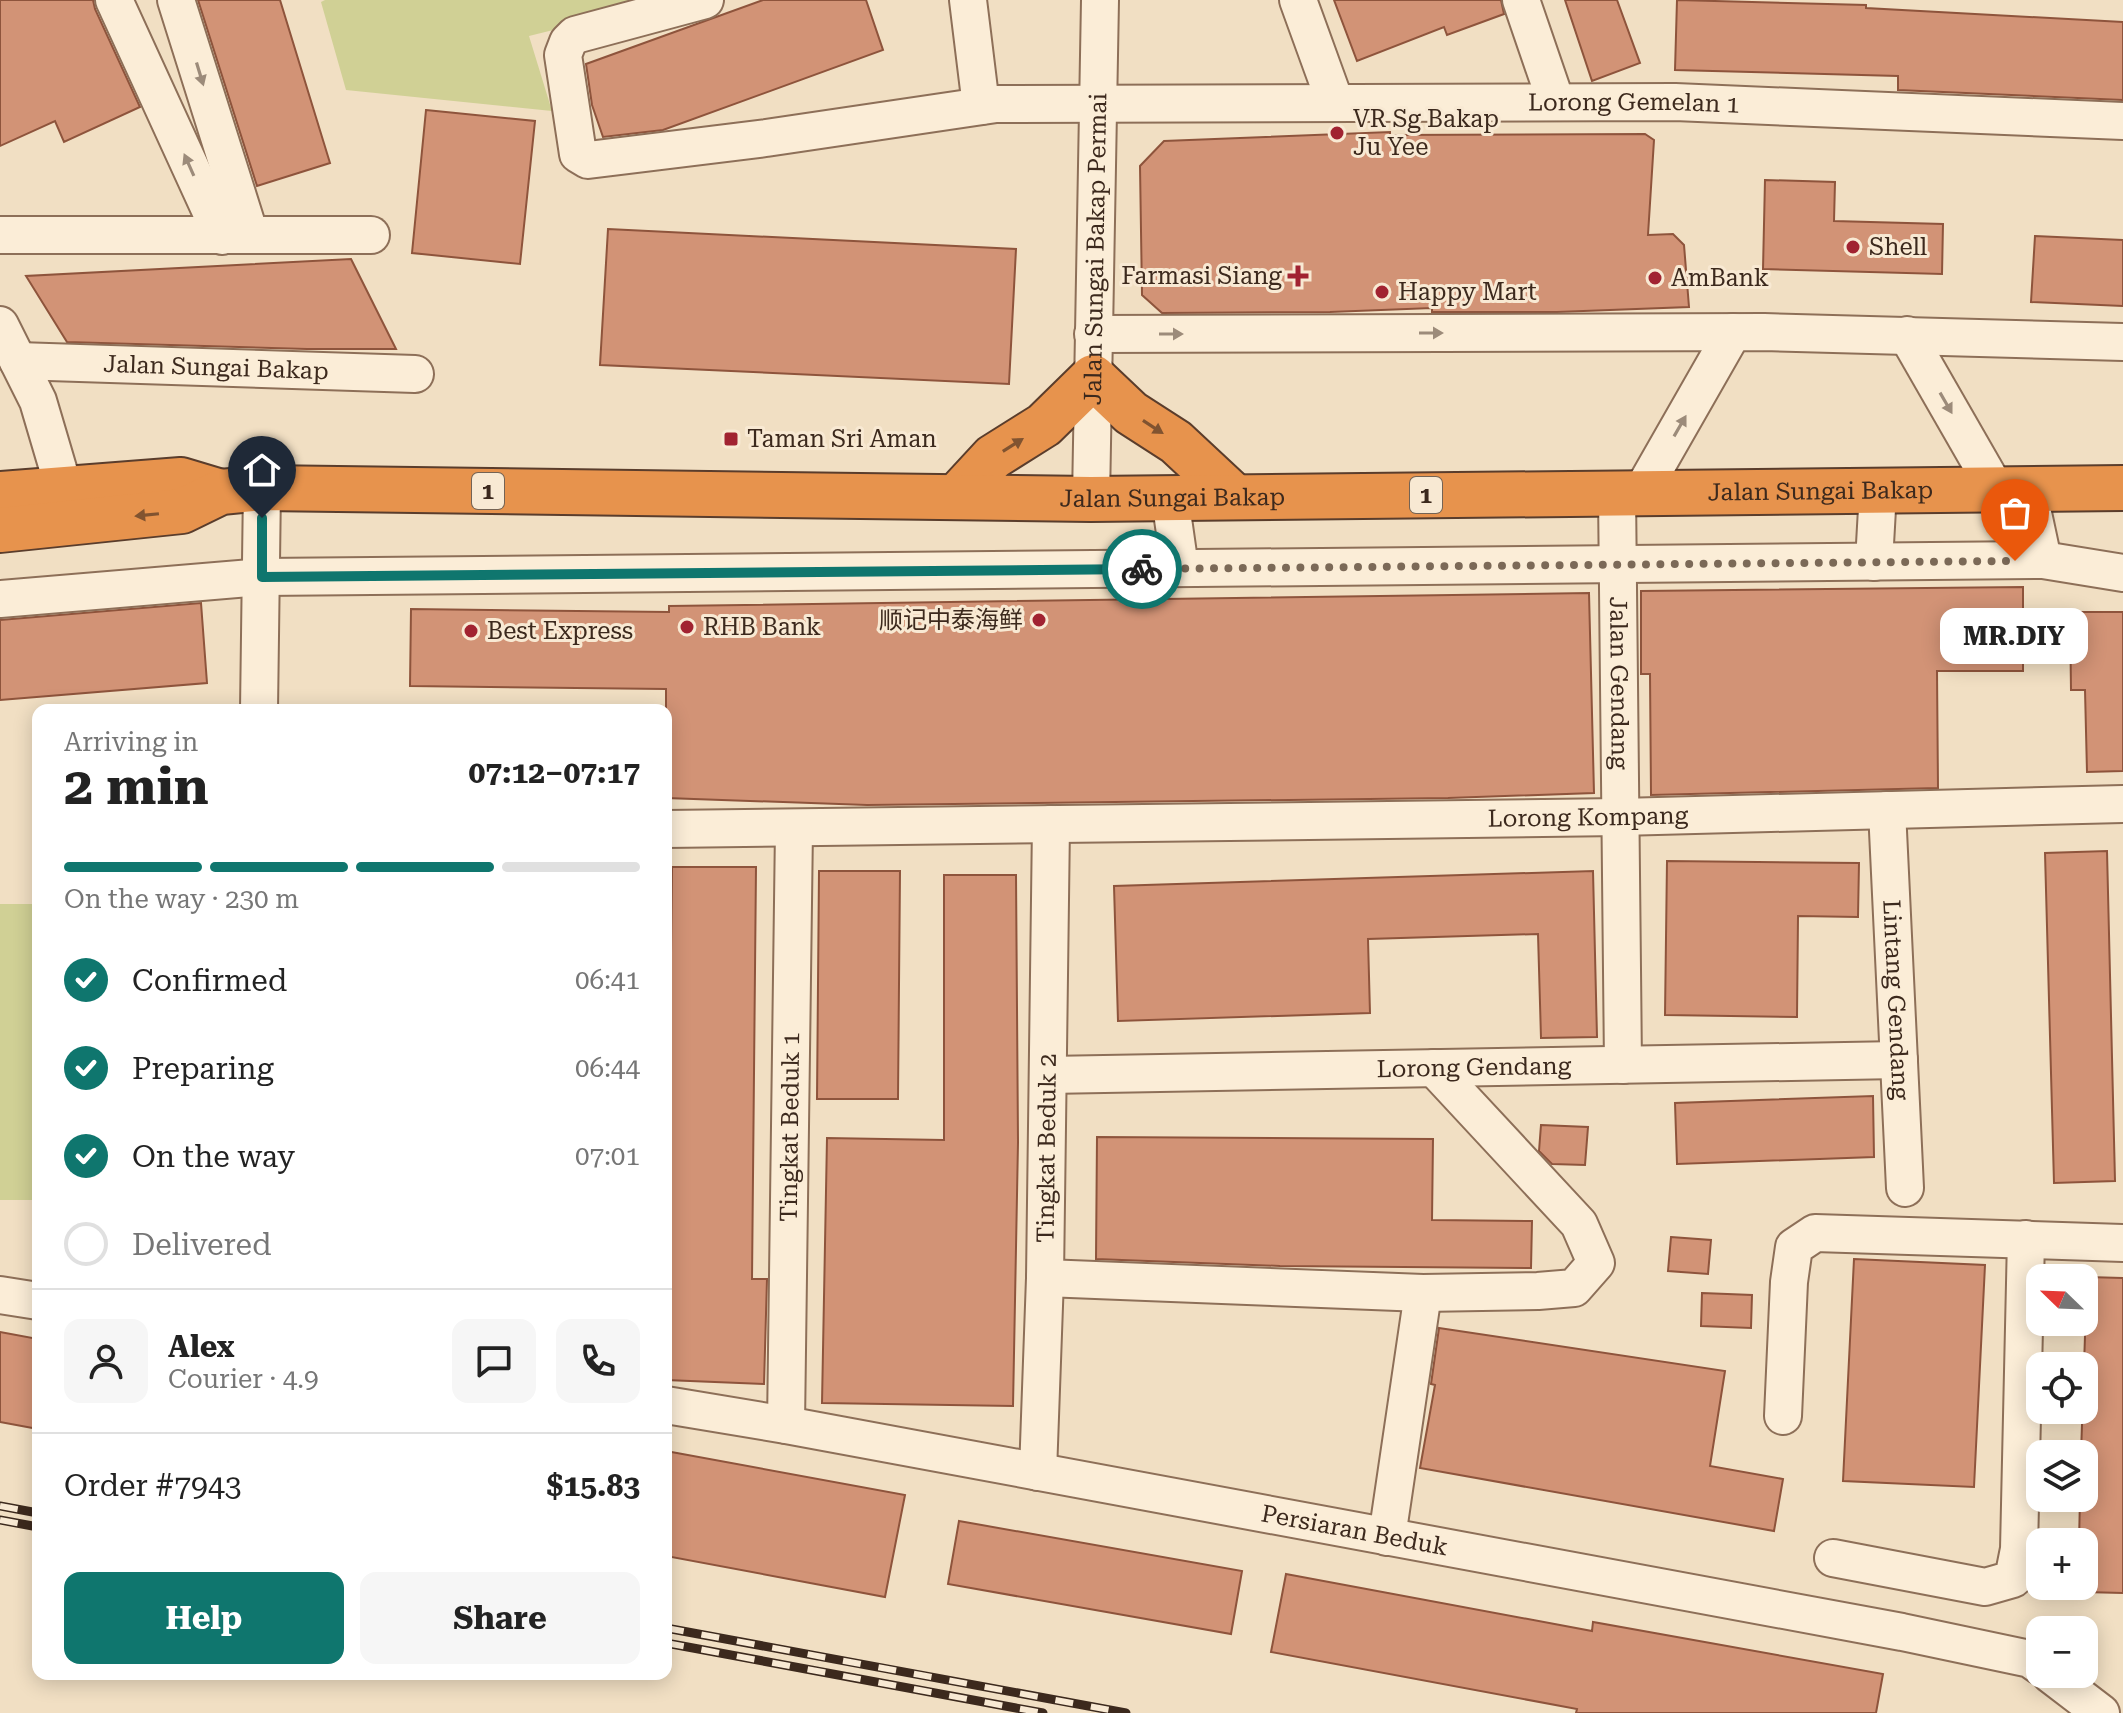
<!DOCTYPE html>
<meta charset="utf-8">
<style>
:root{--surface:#fff;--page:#f6f6f6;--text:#222;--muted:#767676;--line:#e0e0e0;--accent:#0f766e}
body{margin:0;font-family:"Roboto Serif","Noto Sans SC",serif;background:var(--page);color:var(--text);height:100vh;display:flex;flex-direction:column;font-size:30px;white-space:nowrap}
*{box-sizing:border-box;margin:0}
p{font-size:26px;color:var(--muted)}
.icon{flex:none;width:44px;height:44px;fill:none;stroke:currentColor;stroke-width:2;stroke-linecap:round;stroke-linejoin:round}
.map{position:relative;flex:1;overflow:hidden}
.sheet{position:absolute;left:32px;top:704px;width:640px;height:976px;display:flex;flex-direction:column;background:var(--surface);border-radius:16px;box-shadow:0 4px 20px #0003}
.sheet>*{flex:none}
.needle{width:52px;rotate:293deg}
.fabs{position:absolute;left:2026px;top:1264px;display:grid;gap:16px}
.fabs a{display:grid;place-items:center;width:72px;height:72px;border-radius:16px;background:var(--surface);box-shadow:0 4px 20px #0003;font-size:40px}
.pin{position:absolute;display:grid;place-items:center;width:68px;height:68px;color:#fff;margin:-82px -34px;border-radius:50% 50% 50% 0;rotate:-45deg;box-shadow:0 0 8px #0007}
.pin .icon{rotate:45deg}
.courier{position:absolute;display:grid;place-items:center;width:80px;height:80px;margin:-40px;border:6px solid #0f766e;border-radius:50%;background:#fff;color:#222;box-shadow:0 2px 10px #0007}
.bubble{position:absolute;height:56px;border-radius:16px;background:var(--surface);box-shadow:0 4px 20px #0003;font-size:26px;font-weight:700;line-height:56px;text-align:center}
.overview em{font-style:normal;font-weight:700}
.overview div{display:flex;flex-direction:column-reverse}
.overview{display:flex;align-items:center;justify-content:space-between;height:136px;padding:0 32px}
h1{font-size:52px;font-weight:700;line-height:60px}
.bar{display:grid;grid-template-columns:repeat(4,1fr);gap:12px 8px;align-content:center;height:96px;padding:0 32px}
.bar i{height:10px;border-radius:6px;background:var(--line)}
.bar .on{background:var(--accent)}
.bar p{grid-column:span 4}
.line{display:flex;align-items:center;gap:20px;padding:0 32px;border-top:2px solid var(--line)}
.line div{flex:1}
.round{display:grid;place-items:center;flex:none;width:84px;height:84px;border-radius:16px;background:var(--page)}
ol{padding:0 32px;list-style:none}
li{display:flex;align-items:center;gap:24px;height:88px}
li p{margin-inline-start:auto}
li .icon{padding:8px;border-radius:50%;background:var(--accent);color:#fff;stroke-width:4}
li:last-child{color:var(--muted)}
li i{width:44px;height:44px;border:4px solid var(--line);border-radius:50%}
.primary-button{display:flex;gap:16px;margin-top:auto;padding:16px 32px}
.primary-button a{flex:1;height:92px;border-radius:16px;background:var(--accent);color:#fff;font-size:32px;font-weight:700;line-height:92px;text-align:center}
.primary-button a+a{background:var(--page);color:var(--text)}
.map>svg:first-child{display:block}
.green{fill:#d0d095}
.building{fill:#d29376;stroke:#8e543c;stroke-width:2}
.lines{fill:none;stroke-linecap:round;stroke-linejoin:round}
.minor-casing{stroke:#8d6f58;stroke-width:40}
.highway-casing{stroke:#5a3d2c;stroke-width:48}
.minor{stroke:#fbedd7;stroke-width:36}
.highway{stroke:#e7934d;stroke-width:44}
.rail-casing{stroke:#3c291d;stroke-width:9}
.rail{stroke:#f8e9d3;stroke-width:6;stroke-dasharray:18;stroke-linecap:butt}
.oneway{fill:#9c8b7a}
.oneway2{fill:#805330}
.done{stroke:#7b6957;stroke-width:8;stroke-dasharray:0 14.4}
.route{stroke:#0f766e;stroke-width:10}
.poi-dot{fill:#a12331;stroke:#f8e9d3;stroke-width:3}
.labels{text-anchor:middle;stroke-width:6;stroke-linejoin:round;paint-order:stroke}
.shield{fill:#f8e9d3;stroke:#746354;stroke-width:2}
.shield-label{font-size:22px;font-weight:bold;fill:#3c291d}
.street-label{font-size:24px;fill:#3c291d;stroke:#f8e9d3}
.poi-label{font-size:24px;fill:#3c291d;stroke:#f8e9d3;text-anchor:start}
</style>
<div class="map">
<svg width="2123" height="1713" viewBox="0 0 2123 1713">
<rect width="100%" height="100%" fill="#f1dfc3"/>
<path class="green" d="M 325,0 L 674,0 L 529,36 L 552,111 L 346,90 L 321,2 Z
M 0,904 L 38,904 L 38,1200 L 0,1200 Z"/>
<path class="building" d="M 0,0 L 93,0 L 95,9 L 140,107 L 64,142 L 55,121 L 0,146 Z
M 198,0 L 280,0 L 330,163 L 257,186 Z
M 763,0 L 866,0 L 883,50 L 663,130 L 603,137 L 592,105 L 586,64 Z
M 1334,0 L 1501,0 L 1504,14 L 1447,35 L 1444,27 L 1357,61 Z
M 1565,0 L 1617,0 L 1640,63 L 1592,81 Z
M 1677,0 L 1866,5 L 1866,8 L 2123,22 L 2123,100 L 1898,90 L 1898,76 L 1675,70 Z
M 426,110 L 535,121 L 520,264 L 412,253 Z
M 1390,132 L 1390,135 L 1645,134 L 1654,140 L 1648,235 L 1673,234 L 1684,245 L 1689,307 L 1557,312 L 1432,312 L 1432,308 L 1330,312 L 1162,313 L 1142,295 L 1140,166 L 1164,141 Z
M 1765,180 L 1835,182 L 1834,221 L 1943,224 L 1942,274 L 1763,269 Z
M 608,229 L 1016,249 L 1009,384 L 600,365 Z
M 2035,236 L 2123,240 L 2123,306 L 2031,302 Z
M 351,259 L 396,349 L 307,349 L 67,342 L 26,276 Z
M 2023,587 L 2023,671 L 1937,671 L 1938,788 L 1651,795 L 1650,674 L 1641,674 L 1641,591 Z
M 1589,593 L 1594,793 L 1448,798 L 867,805 L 666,798 L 666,689 L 410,686 L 411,609 L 669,612 L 669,606 Z
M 201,603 L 207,683 L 0,700 L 0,620 Z
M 2070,612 L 2123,612 L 2123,771 L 2087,772 L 2085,690 L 2071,690 Z
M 2107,851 L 2115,1181 L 2054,1183 L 2045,853 Z
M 1667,861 L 1859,863 L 1858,917 L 1798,916 L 1797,1017 L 1665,1015 Z
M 672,867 L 756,867 L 752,1279 L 767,1279 L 764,1384 L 666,1380 Z
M 819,871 L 900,871 L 898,1099 L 817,1099 Z
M 1593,871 L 1597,1037 L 1541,1038 L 1538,934 L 1368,939 L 1370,1013 L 1118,1021 L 1114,886 Z
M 944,875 L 1016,875 L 1018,1142 L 1013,1406 L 822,1403 L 827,1138 L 944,1140 Z
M 1873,1096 L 1874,1157 L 1677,1164 L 1675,1103 Z
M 1541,1125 L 1588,1127 L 1585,1165 L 1552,1164 L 1539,1151 Z
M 1097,1137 L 1433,1139 L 1432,1220 L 1532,1221 L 1531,1268 L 1280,1266 L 1096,1259 Z
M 1671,1237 L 1711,1240 L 1708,1274 L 1668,1271 Z
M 1854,1259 L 1985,1265 L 1974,1487 L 1843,1481 Z
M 2087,1277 L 2123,1278 L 2123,1593 L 2084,1592 L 2084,1542 L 2079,1542 L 2080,1498 L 2084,1498 L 2084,1454 L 2081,1454 Z
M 1702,1293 L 1752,1295 L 1751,1328 L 1701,1326 Z
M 1439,1328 L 1725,1371 L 1710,1466 L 1783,1479 L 1774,1531 L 1420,1468 L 1435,1385 L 1431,1384 Z
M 0,1332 L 38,1339 L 38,1429 L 0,1422 Z
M 666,1451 L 905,1495 L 885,1597 L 666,1556 Z
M 959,1521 L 1242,1571 L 1231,1634 L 948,1584 Z
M 1286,1574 L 1592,1631 L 1593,1622 L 1883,1674 L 1876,1713 L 1576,1713 L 1577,1709 L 1271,1652 Z"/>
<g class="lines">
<g class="minor-casing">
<g id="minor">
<path d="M 114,0 L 222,236"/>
<path d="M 176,0 L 250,235"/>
<path id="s1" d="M 705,0 L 575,35 L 568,42 L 563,55 L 578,154 L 588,160 L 766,138 L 996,104 L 1675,102 L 2123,121"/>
<path d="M 968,0 L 981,106"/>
<path d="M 1298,0 L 1335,102"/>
<path d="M 1521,0 L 1556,102"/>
<path d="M 0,235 L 371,235"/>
<path d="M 0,325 L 38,401 L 64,489"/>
<path d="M 1093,334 L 1764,332 L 2123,342"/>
<path d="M 1907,335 L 1996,490"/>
<path id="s2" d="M 18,361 L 415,374"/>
<path d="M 2028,490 L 2043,560"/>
<path id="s3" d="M 1617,493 L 1623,1065"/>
<path d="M 1641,493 L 1733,332"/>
<path d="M 1170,498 L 1180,568"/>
<path id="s4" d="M 1091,499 L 1100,0"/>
<path d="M 1874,562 L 1878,491"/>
<path d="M 0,599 L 262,577 L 2043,560 L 2123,573"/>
<path d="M 259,710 L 262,488"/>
<path id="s5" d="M 1887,810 L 1905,1188"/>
<path id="s6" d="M 666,829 L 1620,817 L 2123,804"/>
<path id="s7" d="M 1048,1075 L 1899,1060"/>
<path d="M 1045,1278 L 1423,1293 L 1538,1291 L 1574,1288 L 1596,1263 L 1579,1224 L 1434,1068"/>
<path d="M 0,1295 L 38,1301"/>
<path id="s8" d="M 666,1405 L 786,1425 L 1902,1632 L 2030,1659 L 2040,1666"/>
<path d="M 1783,1416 L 1789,1282 L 1794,1247 L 1815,1233 L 2123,1243"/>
<path id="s9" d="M 786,1425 L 794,828"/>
<path id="s10" d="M 1038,1472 L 1045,1278 L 1051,824"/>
<path d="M 1387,1537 L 1423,1293"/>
<path d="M 1833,1558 L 1985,1587 L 2013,1579 L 2019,1549 L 2026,1239"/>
<path d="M 2050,1674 L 2101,1713"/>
</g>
</g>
<g class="highway-casing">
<g id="highway">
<path d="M 0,494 L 181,480 L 221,492"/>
<path d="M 956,497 L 993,457 L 1044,425 L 1093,377 L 1131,413 L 1176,442 L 1235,497"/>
<path id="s11" d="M 0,530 L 182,511 L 221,492 L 262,488 L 1091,499 L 2123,488"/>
</g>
</g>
<use href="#minor" class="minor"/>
<use href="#highway" class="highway"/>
<g class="rail-casing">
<path id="rail" d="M 0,1506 L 38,1513
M 0,1520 L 38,1527
M 666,1628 L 1126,1713
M 666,1643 L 1043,1713"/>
</g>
<use href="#rail" class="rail"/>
</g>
<defs><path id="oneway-solid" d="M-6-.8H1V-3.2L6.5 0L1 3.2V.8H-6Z" transform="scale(2)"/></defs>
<g class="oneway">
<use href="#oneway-solid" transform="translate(200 74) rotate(73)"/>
<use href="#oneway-solid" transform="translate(189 165) rotate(-114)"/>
<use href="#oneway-solid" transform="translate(1431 333)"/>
<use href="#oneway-solid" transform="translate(1171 334)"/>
<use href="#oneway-solid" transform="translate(1946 403) rotate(60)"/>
<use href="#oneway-solid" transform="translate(1680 426) rotate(-60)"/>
</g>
<g class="oneway2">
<use href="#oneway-solid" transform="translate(1153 427) rotate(33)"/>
<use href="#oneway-solid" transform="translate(1013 445) rotate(-32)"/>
<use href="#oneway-solid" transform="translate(147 515) rotate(174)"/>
</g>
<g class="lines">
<path class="done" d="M 1142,569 L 2015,561"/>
<path class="route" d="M 262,518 L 262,577 L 1142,569"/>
</g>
<g class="poi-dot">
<circle cx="1337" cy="133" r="8"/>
<circle cx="1853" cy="247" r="8"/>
<path d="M1294 264h8v8h8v8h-8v8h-8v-8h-8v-8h8z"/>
<circle cx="1655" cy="278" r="8"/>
<circle cx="1382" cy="292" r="8"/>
<rect x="723" y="431" width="16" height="16" rx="4"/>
<circle cx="1039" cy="620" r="8"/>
<circle cx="687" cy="627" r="8"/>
<circle cx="471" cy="631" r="8"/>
</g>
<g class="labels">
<g class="shield">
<rect x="472" y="473" width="32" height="36" rx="6"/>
<rect x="1410" y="477" width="32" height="36" rx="6"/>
</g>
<g class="shield-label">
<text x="488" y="499">1</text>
<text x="1426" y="503">1</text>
</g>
<g class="street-label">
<text dy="8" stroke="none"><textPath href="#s1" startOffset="1320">Lorong Gemelan 1</textPath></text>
<text dy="8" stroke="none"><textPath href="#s4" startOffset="250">Jalan Sungai Bakap Permai</textPath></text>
<text dy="8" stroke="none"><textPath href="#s2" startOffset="198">Jalan Sungai Bakap</textPath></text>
<text dy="8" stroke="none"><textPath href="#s11" startOffset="1826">Jalan Sungai Bakap</textPath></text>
<text dy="8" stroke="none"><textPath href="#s11" startOffset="1178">Jalan Sungai Bakap</textPath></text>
<text dy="8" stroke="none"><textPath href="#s3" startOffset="190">Jalan Gendang</textPath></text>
<text dy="8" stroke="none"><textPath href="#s6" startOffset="922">Lorong Kompang</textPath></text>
<text dy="8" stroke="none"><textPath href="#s5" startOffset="190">Lintang Gendang</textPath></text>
<text dy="8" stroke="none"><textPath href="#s7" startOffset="426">Lorong Gendang</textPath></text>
<text dy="8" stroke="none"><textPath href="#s9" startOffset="298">Tingkat Beduk 1</textPath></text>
<text dy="8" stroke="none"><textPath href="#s10" startOffset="324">Tingkat Beduk 2</textPath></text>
<text dy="8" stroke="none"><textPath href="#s8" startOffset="700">Persiaran Beduk</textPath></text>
</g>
<g class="poi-label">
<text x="1353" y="127">VR Sg Bakap<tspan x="1353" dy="28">Ju Yee</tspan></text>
<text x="1869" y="255">Shell</text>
<text x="1282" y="284" text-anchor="end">Farmasi Siang</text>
<text x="1671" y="286">AmBank</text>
<text x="1398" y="300">Happy Mart</text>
<text x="747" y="447">Taman Sri Aman</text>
<text x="1023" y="628" text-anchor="end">顺记中泰海鲜</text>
<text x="703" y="635">RHB Bank</text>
<text x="487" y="639">Best Express</text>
</g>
</g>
</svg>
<div class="fabs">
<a><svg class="needle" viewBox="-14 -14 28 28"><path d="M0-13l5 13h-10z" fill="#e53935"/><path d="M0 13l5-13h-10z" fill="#767676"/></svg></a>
<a><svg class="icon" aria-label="locate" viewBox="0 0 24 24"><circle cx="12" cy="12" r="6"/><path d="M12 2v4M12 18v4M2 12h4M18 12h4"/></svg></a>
<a><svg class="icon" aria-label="layers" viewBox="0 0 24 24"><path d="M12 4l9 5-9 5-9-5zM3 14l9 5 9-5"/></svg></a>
<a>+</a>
<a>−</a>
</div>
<div class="pin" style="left:2015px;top:561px;background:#ea580c"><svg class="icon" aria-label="bag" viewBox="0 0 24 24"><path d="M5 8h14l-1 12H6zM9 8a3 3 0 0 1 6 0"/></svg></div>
<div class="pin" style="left:262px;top:518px;background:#1f2937"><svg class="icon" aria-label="home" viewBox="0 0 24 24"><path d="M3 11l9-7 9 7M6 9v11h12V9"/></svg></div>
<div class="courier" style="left:1142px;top:569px"><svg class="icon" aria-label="bike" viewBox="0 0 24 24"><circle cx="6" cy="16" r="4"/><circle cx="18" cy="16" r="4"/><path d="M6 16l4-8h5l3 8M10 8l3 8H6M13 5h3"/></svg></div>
<div class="bubble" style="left:1940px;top:608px;width:148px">MR.DIY</div>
<section class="sheet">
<div class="overview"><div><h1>2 min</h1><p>Arriving in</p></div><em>07:12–07:17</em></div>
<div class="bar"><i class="on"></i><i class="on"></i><i class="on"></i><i></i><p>On the way · 230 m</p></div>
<ol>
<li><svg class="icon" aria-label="check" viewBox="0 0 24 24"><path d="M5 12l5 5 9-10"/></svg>Confirmed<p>06:41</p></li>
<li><svg class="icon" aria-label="check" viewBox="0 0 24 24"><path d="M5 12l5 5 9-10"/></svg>Preparing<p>06:44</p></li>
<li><svg class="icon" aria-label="check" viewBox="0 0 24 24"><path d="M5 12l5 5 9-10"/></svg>On the way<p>07:01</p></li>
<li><i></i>Delivered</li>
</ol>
<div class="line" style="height:144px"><a class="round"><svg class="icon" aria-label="person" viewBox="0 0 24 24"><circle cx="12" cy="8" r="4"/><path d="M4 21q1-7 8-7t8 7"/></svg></a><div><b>Alex</b><p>Courier · 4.9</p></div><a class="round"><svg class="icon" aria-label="chat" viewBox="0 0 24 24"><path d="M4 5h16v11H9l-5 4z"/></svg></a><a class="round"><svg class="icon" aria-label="phone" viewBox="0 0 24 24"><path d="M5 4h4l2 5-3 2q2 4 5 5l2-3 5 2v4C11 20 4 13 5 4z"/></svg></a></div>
<div class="line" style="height:104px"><div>Order #7943</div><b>$15.83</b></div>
<div class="primary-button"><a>Help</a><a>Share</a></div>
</section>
</div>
